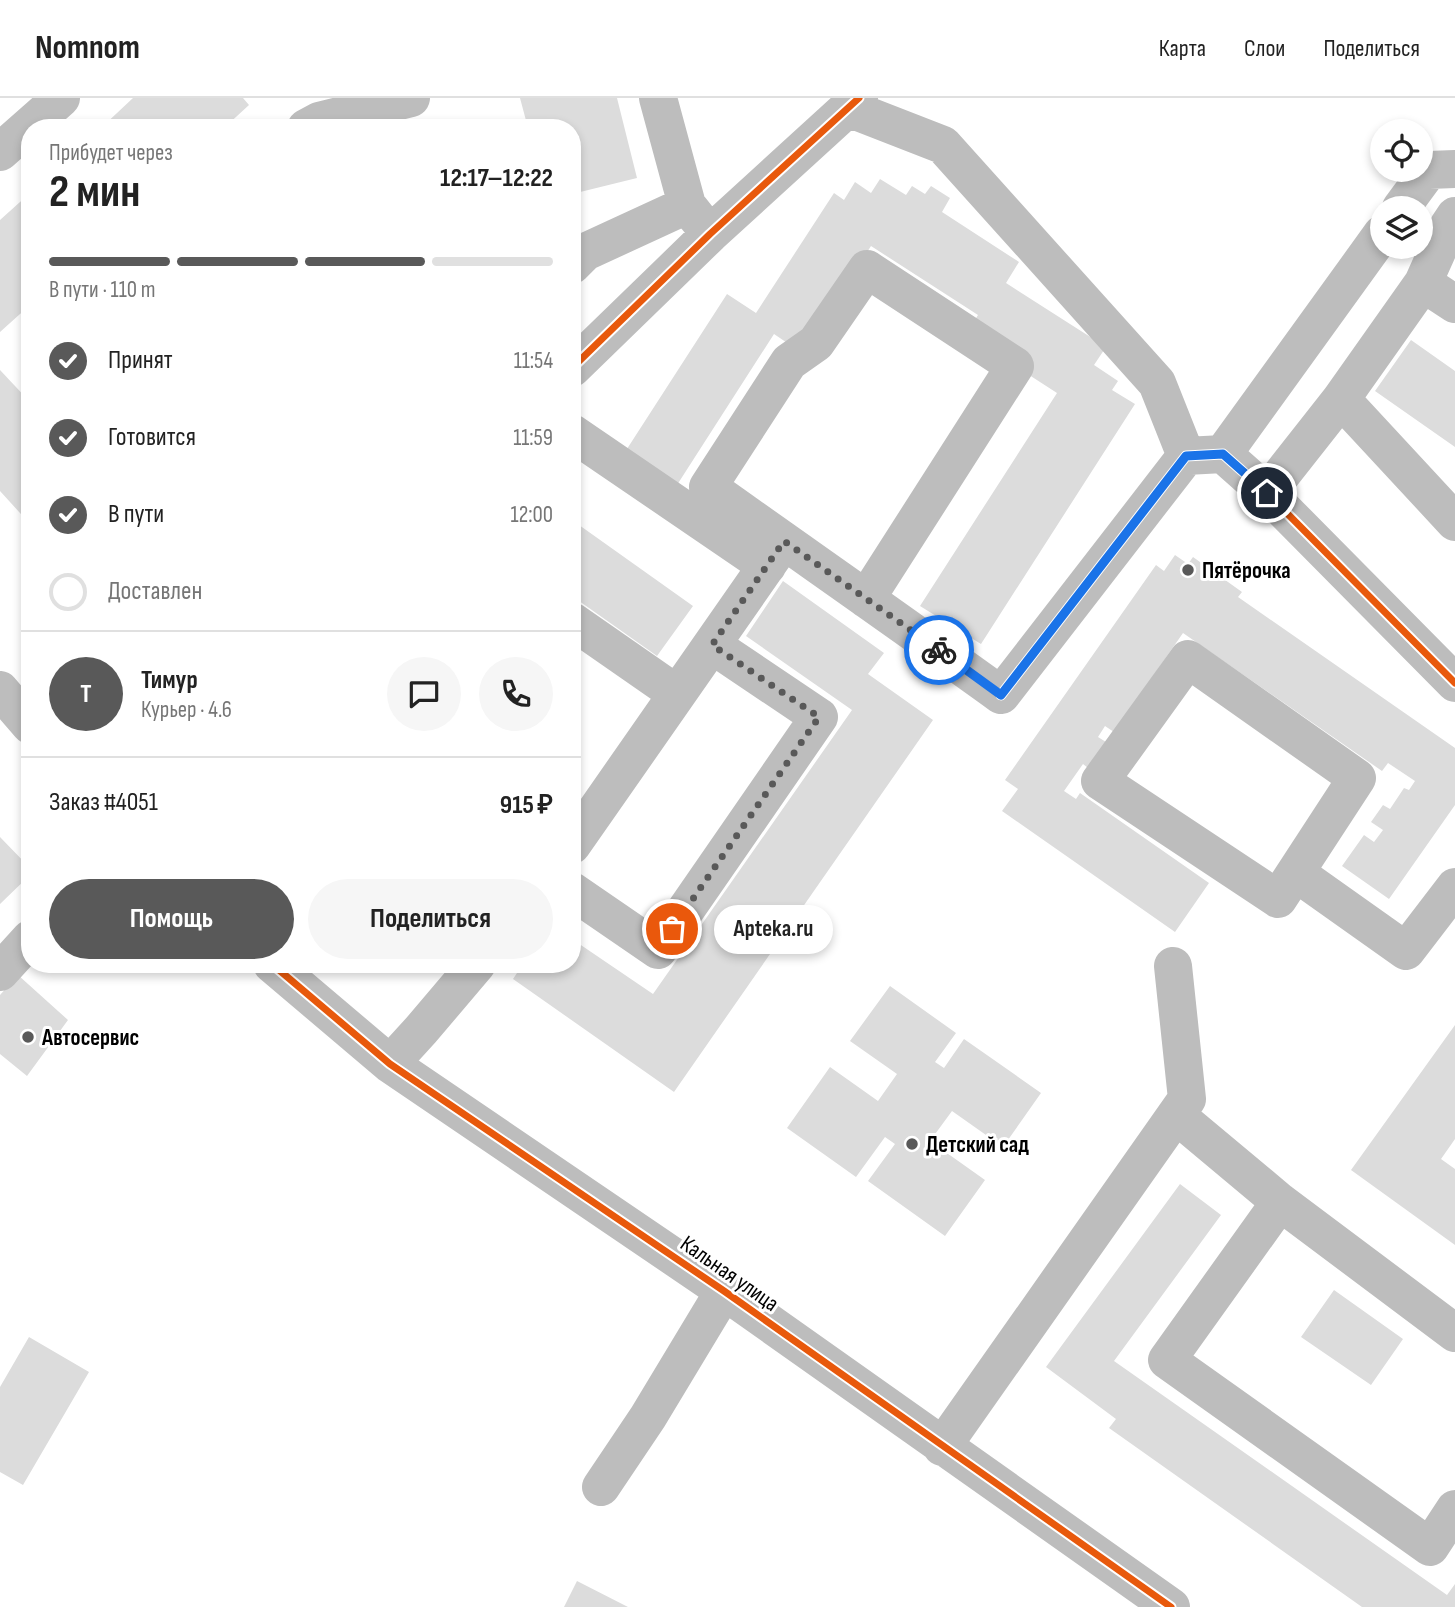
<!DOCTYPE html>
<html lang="ru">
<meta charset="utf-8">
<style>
:root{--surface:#fff;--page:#f6f6f6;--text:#222;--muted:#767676;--line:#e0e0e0;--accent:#595959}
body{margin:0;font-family:"Sofia Sans Condensed",sans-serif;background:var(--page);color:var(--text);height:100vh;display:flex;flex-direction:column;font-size:26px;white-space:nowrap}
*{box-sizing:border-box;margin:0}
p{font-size:23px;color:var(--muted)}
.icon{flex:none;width:38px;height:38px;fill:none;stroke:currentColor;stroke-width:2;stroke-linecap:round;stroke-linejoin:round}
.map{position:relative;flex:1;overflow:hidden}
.side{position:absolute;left:21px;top:21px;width:560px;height:854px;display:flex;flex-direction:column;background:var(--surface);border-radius:28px;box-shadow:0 4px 10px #0003}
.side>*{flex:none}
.tools{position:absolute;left:1370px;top:21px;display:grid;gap:14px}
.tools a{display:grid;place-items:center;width:63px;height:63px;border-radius:50%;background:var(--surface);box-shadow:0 4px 10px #0003;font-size:35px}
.pin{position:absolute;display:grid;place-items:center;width:60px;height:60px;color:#fff;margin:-30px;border:4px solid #fff;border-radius:50%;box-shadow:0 2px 7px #0007}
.courier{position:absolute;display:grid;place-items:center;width:70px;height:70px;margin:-35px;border:5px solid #1a73e8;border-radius:50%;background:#fff;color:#222;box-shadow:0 2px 9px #0007}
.bubble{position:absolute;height:49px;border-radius:24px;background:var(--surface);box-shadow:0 4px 10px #0003;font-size:23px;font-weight:700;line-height:49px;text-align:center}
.overview em{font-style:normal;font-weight:700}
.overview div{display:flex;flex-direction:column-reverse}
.overview{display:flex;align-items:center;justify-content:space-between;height:119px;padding:0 28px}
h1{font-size:46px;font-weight:700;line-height:52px}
.bar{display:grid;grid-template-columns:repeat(4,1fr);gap:10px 7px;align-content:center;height:84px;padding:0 28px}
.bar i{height:9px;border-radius:5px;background:var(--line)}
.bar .current{background:var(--accent)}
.bar p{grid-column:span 4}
.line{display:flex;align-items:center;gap:18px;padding:0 28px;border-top:2px solid var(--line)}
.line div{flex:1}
.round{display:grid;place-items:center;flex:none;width:74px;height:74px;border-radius:37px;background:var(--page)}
ol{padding:0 28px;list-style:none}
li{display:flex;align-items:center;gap:21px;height:77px}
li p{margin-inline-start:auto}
li .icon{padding:7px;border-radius:50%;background:var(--accent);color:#fff;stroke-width:4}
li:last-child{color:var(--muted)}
li i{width:38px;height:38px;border:4px solid var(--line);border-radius:50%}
.action{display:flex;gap:14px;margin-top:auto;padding:14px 28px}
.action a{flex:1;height:80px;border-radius:42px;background:var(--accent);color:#fff;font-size:28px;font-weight:700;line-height:80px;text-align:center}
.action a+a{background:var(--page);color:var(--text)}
header{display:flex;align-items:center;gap:42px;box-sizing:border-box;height:98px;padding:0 35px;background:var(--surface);border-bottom:2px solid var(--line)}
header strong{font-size:33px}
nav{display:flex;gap:38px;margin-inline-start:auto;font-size:24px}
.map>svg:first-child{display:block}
.building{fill:#dcdcdc}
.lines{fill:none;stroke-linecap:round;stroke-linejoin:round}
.minor{stroke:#bdbdbd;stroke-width:38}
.cycleway-casing{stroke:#fff;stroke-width:11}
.cycleway{stroke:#e8590c;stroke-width:7}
.done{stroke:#595959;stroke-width:7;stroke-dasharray:0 12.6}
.route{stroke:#1a73e8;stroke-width:9}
.poi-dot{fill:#595959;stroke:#fff;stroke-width:2.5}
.labels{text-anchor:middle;stroke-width:6;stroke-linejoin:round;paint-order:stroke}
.poi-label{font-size:23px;font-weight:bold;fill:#000;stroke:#fff;text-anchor:start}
.street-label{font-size:23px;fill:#000;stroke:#fff}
</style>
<header>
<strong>Nomnom</strong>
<nav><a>Карта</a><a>Слои</a><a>Поделиться</a></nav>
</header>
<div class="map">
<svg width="1455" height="1509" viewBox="0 0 1455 1509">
<rect width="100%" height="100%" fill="#fff"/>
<path class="building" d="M 133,0 L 243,0 L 249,7 L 224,30 L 101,30 Z
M 520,0 L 617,0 L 637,80 L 572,96 L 572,30 L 528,30 Z
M 880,81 L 906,97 L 912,88 L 925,96 L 931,88 L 950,100 L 942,114 L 1019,164 L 1006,185 L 1106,249 L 1094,267 L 1118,283 L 1112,292 L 1135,306 L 981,546 L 920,508 L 1057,295 L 966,236 L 978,217 L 871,148 L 802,255 L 774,236 L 677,387 L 625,354 L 727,196 L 756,215 L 834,95 L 844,102 L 855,84 L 871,95 Z
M 30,95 L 30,207 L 0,234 L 0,122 Z
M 1411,242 L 1455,273 L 1455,349 L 1375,293 Z
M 0,272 L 30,304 L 30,426 L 0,393 Z
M 572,422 L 693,508 L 657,558 L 572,498 Z
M 1175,457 L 1188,466 L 1193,459 L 1242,494 L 1238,499 L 1455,650 L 1455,707 L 1389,801 L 1342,768 L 1364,737 L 1374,744 L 1383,732 L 1371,724 L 1383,707 L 1390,711 L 1404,690 L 1409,692 L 1415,683 L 1388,665 L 1382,673 L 1183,535 L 1114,634 L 1105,628 L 1098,639 L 1106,644 L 1088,670 L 1083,666 L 1064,693 L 1076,701 L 1080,695 L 1209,785 L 1175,834 L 1002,713 L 1018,691 L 1005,682 L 1156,467 L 1164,473 Z
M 783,483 L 884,555 L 868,576 L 933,622 L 674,994 L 513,881 L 523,866 L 572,866 L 572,841 L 653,896 L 852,612 L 746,538 Z
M 0,739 L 30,770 L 30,777 L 0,806 Z
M 18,877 L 68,922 L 27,978 L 0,956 L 0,897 Z
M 890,888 L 956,935 L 935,964 L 944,970 L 964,941 L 1041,995 L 1003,1049 L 952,1013 L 930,1043 L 985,1082 L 945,1138 L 868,1083 L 895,1046 L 885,1039 L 856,1079 L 787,1030 L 830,969 L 878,1003 L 897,976 L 850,943 Z
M 1455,927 L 1455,1041 L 1441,1061 L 1455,1071 L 1455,1147 L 1351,1072 Z
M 1180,1086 L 1221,1117 L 1114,1263 L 1447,1497 L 1455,1486 L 1455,1509 L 1362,1509 L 1109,1330 L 1116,1321 L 1046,1269 Z
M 1334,1192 L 1403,1241 L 1371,1287 L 1301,1239 Z
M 29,1239 L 89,1274 L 23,1387 L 0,1374 L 0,1289 Z
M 577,1483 L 628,1509 L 564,1509 Z"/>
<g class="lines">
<path class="minor" d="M 658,0 L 687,107 L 710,136
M 848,10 L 943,47 L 1157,285 L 1186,358
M 306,30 L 319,23 L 411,0
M 0,54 L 61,0
M 1401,110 L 1429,72 L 1455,71
M 572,167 L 585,154 L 687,107
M 1423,185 L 1455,206
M 572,270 L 710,136 L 859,0
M 1341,301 L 1455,424
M 572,335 L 767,468
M 1223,356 L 1382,136
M 1267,395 L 1341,301 L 1423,185 L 1449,127 L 1455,118
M 866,501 L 1015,268 L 867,171 L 816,245 L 789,264 L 708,389 C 805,458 904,527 1001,597 L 1186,358 L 1223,356 L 1267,395 L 1455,585
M 572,523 L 677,596
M 1188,561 L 1357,680 L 1278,801 L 1100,683 Z
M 0,592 L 30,627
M 572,747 L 784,443
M 1296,775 L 1406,853 L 1455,789
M 572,793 L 658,852 L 819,619 L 712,547
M 272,866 L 390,966 L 724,1193 L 1171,1509
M 0,874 L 30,841
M 390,966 L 421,932 L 477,866
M 1176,1017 L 1280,1104 L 1455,1235
M 1280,1104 L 1167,1262 L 1430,1449 L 1455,1411
M 942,1349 L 1187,1001 L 1173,868
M 601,1389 L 648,1319 L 724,1193"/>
<g class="cycleway-casing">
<path id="cycleway" d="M 572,270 L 710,136 L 859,0
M 1001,597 L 1186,358 L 1223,356 L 1267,395 L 1455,585
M 272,866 L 390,966 L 724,1193 L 1171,1509"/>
</g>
<use href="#cycleway" class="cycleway"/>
</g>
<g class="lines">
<path class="done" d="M 672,831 L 819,619 L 712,547 L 784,443 L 939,552"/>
<path class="route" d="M 939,552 L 1001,597 L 1186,358 L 1223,356 L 1267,395"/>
</g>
<g class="poi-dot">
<circle cx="1188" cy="472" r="7"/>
<circle cx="28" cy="939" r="7"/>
<circle cx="912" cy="1046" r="7"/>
</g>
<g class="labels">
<g class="poi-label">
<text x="1202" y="480">Пятёрочка</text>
<text x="42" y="947">Автосервис</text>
<text x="926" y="1054">Детский сад</text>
</g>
<g class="street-label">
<text transform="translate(730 1175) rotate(35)" y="8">Кальная улица</text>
</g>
</g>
</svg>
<div class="tools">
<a><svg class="icon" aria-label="locate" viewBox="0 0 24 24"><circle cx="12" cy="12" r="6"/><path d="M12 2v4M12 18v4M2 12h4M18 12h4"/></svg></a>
<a><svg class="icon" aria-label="layers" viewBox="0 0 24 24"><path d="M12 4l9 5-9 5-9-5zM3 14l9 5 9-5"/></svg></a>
</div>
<div class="pin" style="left:672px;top:831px;background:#ea580c"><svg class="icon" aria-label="bag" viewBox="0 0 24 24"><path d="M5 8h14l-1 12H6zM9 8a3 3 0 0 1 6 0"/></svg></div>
<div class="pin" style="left:1267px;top:395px;background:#1f2937"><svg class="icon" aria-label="home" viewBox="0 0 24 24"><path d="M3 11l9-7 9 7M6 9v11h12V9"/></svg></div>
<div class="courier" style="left:939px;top:552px"><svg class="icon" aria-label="bike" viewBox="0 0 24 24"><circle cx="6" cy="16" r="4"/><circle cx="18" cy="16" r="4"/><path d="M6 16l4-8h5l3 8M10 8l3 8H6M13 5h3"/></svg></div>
<div class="bubble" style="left:714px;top:807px;width:119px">Apteka.ru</div>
<section class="side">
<div class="overview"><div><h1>2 мин</h1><p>Прибудет через</p></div><em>12:17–12:22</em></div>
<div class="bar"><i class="current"></i><i class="current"></i><i class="current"></i><i></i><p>В пути · 110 m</p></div>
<ol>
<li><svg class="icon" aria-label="check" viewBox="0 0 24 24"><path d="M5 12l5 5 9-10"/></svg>Принят<p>11:54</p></li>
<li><svg class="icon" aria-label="check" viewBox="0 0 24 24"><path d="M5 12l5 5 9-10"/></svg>Готовится<p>11:59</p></li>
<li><svg class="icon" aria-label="check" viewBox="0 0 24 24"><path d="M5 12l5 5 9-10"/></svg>В пути<p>12:00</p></li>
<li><i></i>Доставлен</li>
</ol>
<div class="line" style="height:126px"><b class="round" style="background:var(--accent);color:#fff">Т</b><div><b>Тимур</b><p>Курьер · 4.6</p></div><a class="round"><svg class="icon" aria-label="chat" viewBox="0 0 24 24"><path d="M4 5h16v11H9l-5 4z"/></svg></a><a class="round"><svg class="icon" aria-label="phone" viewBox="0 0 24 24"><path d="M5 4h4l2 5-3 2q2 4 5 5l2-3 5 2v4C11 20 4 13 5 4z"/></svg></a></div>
<div class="line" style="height:91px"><div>Заказ #4051</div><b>915 ₽</b></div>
<div class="action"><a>Помощь</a><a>Поделиться</a></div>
</section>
</div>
